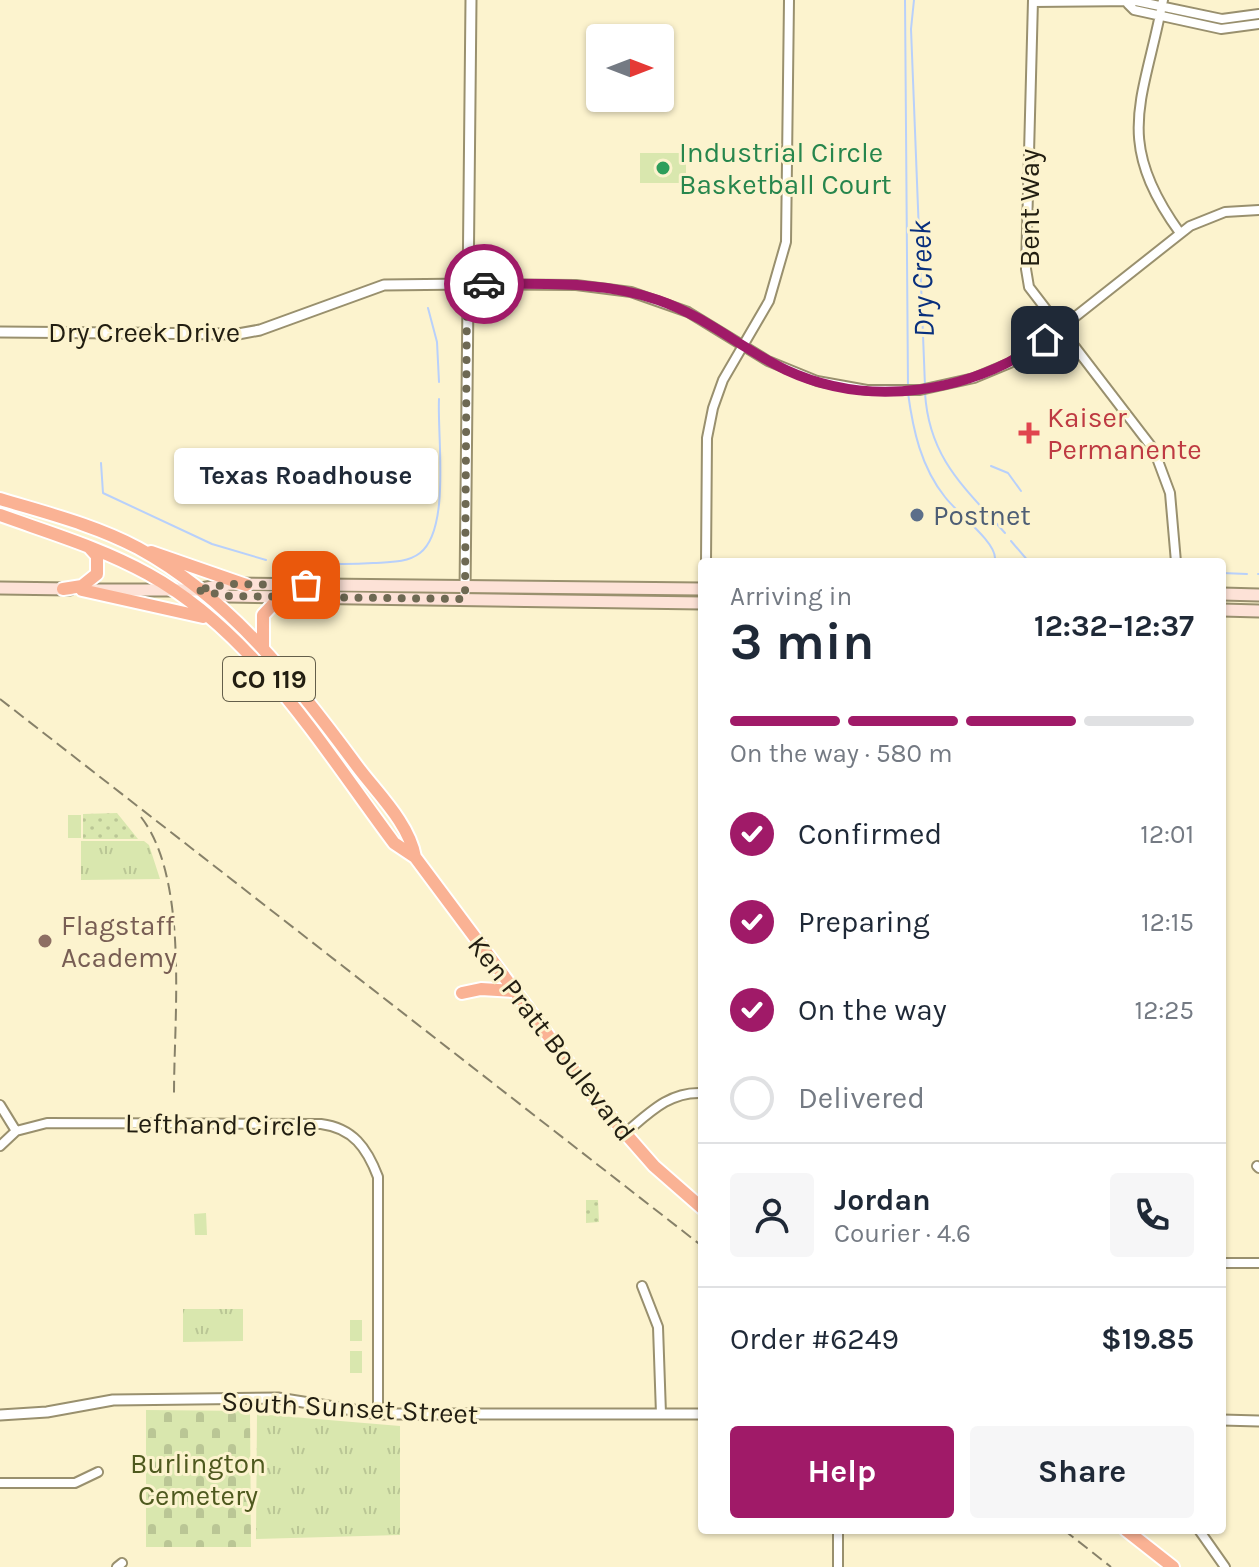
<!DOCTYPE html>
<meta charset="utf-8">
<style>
:root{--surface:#fff;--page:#f6f6f7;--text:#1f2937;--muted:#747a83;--line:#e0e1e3;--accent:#a01a68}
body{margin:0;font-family:Karla,sans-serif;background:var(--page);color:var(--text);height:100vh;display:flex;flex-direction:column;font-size:30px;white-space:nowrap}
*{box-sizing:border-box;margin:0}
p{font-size:26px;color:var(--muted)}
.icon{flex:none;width:44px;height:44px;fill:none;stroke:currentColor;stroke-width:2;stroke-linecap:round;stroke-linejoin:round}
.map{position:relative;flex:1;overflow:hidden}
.panel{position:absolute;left:698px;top:558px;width:528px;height:976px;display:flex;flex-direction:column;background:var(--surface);border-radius:8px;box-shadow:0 2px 6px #0004}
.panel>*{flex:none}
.needle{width:52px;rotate:90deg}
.fabs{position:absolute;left:586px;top:24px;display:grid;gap:16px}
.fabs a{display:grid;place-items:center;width:88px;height:88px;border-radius:8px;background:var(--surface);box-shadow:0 2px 6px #0004;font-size:40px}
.pin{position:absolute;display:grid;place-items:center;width:68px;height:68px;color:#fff;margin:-34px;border-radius:16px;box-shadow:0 4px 12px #0006}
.courier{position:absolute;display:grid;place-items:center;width:80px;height:80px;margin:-40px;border:6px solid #a01a68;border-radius:50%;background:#fff;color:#222;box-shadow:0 2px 10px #0007}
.bubble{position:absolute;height:56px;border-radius:8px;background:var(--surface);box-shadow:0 2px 6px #0004;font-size:26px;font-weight:700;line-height:56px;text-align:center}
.summary em{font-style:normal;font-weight:700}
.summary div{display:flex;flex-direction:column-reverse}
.summary{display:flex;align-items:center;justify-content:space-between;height:136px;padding:0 32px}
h1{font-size:52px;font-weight:700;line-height:60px}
.bar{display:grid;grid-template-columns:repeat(4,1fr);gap:12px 8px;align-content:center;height:96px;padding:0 32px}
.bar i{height:10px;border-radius:6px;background:var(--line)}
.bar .on{background:var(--accent)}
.bar p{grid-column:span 4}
.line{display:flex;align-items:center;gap:20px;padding:0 32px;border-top:2px solid var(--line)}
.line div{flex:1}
.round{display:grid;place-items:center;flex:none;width:84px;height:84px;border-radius:8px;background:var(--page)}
ol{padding:0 32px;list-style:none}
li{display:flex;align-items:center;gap:24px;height:88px}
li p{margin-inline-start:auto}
li .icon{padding:8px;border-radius:50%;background:var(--accent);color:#fff;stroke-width:4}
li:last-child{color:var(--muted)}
li i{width:44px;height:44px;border:4px solid var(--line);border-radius:50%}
.primary-button{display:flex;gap:16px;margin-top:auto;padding:16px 32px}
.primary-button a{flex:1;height:92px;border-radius:8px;background:var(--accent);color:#fff;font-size:32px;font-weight:700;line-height:92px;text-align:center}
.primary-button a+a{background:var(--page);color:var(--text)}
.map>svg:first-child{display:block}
.grass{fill:url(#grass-tufts)}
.cemetery{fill:url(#cemetery-stones)}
.park{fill:url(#park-dots)}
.pitch{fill:#d9e7ae}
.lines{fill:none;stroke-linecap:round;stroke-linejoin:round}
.stream{stroke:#b8d0fb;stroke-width:2}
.minor-casing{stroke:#99906e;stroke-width:12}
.tertiary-casing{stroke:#99906e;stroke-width:13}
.secondary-casing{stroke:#99906e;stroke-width:15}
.trunk-casing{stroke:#fff;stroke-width:16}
.minor{stroke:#fff;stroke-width:8}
.tertiary{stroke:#fff;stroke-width:9}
.secondary{stroke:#fde2d7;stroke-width:11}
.trunk{stroke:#fab294;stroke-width:12}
.rail{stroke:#878169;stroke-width:2;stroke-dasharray:12 6;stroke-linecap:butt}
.done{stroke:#6e6953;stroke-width:8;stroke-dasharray:0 14.4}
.route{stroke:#a01a68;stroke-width:10}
.leisure-dot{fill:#2e9e5b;stroke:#fcf3ce;stroke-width:3}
.health-dot{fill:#e0444e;stroke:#fcf3ce;stroke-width:3}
.service-dot{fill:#5c6f8a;stroke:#fcf3ce;stroke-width:3}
.education-dot{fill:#8d6e63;stroke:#fcf3ce;stroke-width:3}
.labels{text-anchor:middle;stroke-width:6;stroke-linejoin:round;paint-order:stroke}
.shield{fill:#fcf3ce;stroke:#635e4a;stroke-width:2}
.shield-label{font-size:26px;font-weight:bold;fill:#221e11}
.leisure-label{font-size:28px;fill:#27864d;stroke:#fcf3ce;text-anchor:start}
.street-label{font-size:28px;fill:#221e11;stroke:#fcf3ce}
.health-label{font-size:28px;fill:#be3a42;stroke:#fcf3ce;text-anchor:start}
.service-label{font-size:28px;fill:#4e5e75;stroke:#fcf3ce;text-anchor:start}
.education-label{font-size:28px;fill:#785e54;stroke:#fcf3ce;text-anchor:start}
.park-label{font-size:28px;fill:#4e591e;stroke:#fcf3ce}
.water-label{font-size:30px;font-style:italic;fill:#082f7d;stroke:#fcf3ce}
</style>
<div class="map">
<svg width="1259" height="1567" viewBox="0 0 1259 1567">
<defs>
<pattern id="grass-tufts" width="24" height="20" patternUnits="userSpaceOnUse" patternTransform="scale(2)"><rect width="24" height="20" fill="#d9e7ae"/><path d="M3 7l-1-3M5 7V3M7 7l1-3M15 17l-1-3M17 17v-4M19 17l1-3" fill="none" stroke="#bac695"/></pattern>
<pattern id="cemetery-stones" width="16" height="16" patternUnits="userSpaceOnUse" patternTransform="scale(2)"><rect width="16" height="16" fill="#d9e7ae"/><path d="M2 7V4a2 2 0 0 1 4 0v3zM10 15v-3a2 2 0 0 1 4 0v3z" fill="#bac695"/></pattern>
<pattern id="park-dots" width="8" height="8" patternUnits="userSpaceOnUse" patternTransform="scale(2)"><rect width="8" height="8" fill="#d9e7ae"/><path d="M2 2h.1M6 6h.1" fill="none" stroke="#bac695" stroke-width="1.8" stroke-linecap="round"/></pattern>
</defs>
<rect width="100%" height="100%" fill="#fcf3ce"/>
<path class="grass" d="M 81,841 L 144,841 L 149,845 L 160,879 L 81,880 Z
M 183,1309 L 243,1309 L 243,1341 L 183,1342 Z
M 257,1414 L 400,1426 L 400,1535 L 256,1539 Z"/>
<path class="cemetery" d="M 146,1410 L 250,1411 L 251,1547 L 146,1547 Z"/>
<path class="park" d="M 117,813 L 138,839 L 83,839 L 83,814 Z
M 586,1200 L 598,1200 L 599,1222 L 586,1223 Z"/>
<path class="pitch" d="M 640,153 L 686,153 L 686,183 L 640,183 Z
M 68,815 L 81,815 L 81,838 L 68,838 Z
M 206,1213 L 207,1235 L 195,1235 L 194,1214 Z
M 350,1320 L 362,1320 L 362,1341 L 350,1341 Z
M 350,1351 L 362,1351 L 362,1373 L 350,1373 Z"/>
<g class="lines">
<path class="stream" d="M 905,0 L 908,387
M 914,0 L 911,29 L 925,386
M 428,308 L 437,342 L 439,382
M 908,393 C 913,430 921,467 945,497 C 957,513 995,541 995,558
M 925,393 C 929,458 964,487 1005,533
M 101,463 L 103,493 L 212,544 L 266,560
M 991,466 L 1008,473 L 1021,491
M 1011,541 L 1029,562
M 282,560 C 313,564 342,565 373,563 C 389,562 407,563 420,553 C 451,529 437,436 439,399
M 1222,573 L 1247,574
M 1258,574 L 1259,574"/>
<g class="minor-casing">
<path id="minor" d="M 1033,0 L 1026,269 L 1029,287 L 1154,450 L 1170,493 L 1176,562
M 1163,0 C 1144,101 1112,139 1180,233
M 1033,2 L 1136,1 L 1222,19 L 1259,14
M 1128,4 L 1134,10 L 1221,29 L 1259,24
M 467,284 L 576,285 L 631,292 L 688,312 L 768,361 L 817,381 L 867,390 L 920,390 L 974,378 L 1010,363 L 1061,328 L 1190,226 L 1225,212 L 1259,210
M 706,562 L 707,438 L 713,408 L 723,380 L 769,301 L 786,242 L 789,0
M 0,1105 L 16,1131
M 624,1134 C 648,1114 669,1091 702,1093
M 0,1146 L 16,1131 L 47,1123 L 321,1124 C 353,1128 367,1148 378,1177 L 378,1414
M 1257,1166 L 1259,1168
M 1222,1263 L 1259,1263
M 642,1286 L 658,1327 L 661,1414
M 0,1483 L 75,1483 L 98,1472
M 1199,1530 L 1225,1567
M 117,1567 L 122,1563
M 838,1567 L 838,1530"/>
</g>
<g class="tertiary-casing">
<path id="tertiary" d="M 0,332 L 238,334 L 260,330 L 384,285 L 467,284
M 465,593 L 471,0
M 0,1415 L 47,1412 L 113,1400 L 278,1398 L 378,1414 L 702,1414
M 1222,1420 L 1259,1421"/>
</g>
<g class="secondary-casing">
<path id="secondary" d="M 0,588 L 70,589
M 95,590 L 196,590 L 229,584 L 702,589
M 204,591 L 228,596 L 702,603
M 1222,594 L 1259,595
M 1222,610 L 1259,611"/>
</g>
<g class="trunk-casing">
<path id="trunk" d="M 0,499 C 46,513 95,525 138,548 C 230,598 296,683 357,766 C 377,793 409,823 415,857
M 0,515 C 50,533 101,548 148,574 C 255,633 323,748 394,843 L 415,857 L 597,1101 L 654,1166 L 702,1208
M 151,552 L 246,585
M 63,589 L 82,586 L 97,574 L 97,556 L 89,547
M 82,590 L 203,617
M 263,647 L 263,615 L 280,597
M 462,993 L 481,989 L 513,991
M 1126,1530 L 1173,1567"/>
</g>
<use href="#minor" class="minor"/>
<use href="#tertiary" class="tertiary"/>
<use href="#secondary" class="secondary"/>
<use href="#trunk" class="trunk"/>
<path class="rail" d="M 0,699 L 702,1246
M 141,817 C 189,879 174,1015 174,1093
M 1064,1530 L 1111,1567"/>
</g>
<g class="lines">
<path class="done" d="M 306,585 L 229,584 L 196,590 L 228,596 L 465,599 L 467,284 L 484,284"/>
<path class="route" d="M 484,284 C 543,284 602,281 658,300 C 705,316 742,349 786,370 C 870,409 971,393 1045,340"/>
</g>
<circle class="leisure-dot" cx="663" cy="168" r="8"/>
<path class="health-dot" d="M1025 421h8v8h8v8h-8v8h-8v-8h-8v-8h8z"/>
<circle class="service-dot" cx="917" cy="515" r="8"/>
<circle class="education-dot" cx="45" cy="941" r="8"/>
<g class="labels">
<rect class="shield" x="223" y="657" width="92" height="44" rx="6"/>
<g class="shield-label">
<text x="269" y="688">CO 119</text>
</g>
<g class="leisure-label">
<text x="679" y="162">Industrial Circle<tspan x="679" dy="32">Basketball Court</tspan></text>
</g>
<g class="street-label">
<text transform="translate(1029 208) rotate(-90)" y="10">Bent Way</text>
<text x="144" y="342">Dry Creek Drive</text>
<text transform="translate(552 1038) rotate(52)" y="10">Ken Pratt Boulevard</text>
<text transform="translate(221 1124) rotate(1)" y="10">Lefthand Circle</text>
<text transform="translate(350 1407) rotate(3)" y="10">South Sunset Street</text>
</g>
<g class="health-label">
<text x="1047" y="427">Kaiser<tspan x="1047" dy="32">Permanente</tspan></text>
</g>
<g class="service-label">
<text x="933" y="525">Postnet</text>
</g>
<g class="education-label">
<text x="61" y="935">Flagstaff<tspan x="61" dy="32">Academy</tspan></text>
</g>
<g class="park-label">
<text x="198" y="1473">Burlington<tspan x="198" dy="32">Cemetery</tspan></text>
</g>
<g class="water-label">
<text transform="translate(922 279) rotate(-92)" y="10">Dry Creek</text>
</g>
</g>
</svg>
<div class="fabs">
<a><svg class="needle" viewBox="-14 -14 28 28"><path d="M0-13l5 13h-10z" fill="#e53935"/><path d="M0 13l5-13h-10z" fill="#747a83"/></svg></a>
</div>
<div class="pin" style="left:306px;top:585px;background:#ea580c"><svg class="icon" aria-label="bag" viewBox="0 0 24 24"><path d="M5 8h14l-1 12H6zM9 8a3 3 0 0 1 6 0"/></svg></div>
<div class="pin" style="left:1045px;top:340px;background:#1f2937"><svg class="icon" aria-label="home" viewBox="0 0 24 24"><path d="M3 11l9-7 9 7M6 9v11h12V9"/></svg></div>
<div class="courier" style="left:484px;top:284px"><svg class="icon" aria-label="car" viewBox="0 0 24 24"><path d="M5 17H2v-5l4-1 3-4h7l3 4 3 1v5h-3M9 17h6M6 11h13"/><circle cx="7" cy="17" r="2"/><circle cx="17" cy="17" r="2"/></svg></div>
<div class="bubble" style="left:174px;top:448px;width:264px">Texas Roadhouse</div>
<section class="panel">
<div class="summary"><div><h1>3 min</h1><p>Arriving in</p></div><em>12:32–12:37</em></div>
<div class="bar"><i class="on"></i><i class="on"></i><i class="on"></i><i></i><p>On the way · 580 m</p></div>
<ol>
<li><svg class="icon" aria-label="check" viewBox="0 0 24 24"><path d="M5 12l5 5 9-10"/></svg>Confirmed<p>12:01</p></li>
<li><svg class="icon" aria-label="check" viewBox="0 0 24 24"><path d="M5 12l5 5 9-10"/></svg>Preparing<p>12:15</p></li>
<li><svg class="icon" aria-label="check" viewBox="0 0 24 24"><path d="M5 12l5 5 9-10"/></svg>On the way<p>12:25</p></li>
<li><i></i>Delivered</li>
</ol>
<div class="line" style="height:144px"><a class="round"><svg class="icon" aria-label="person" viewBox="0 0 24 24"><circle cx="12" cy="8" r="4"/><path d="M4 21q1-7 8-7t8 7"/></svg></a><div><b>Jordan</b><p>Courier · 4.6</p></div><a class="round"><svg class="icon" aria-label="phone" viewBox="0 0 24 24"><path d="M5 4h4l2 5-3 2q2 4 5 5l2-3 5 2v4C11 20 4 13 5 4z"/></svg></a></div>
<div class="line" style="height:104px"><div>Order #6249</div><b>$19.85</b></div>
<div class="primary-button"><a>Help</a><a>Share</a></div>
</section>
</div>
